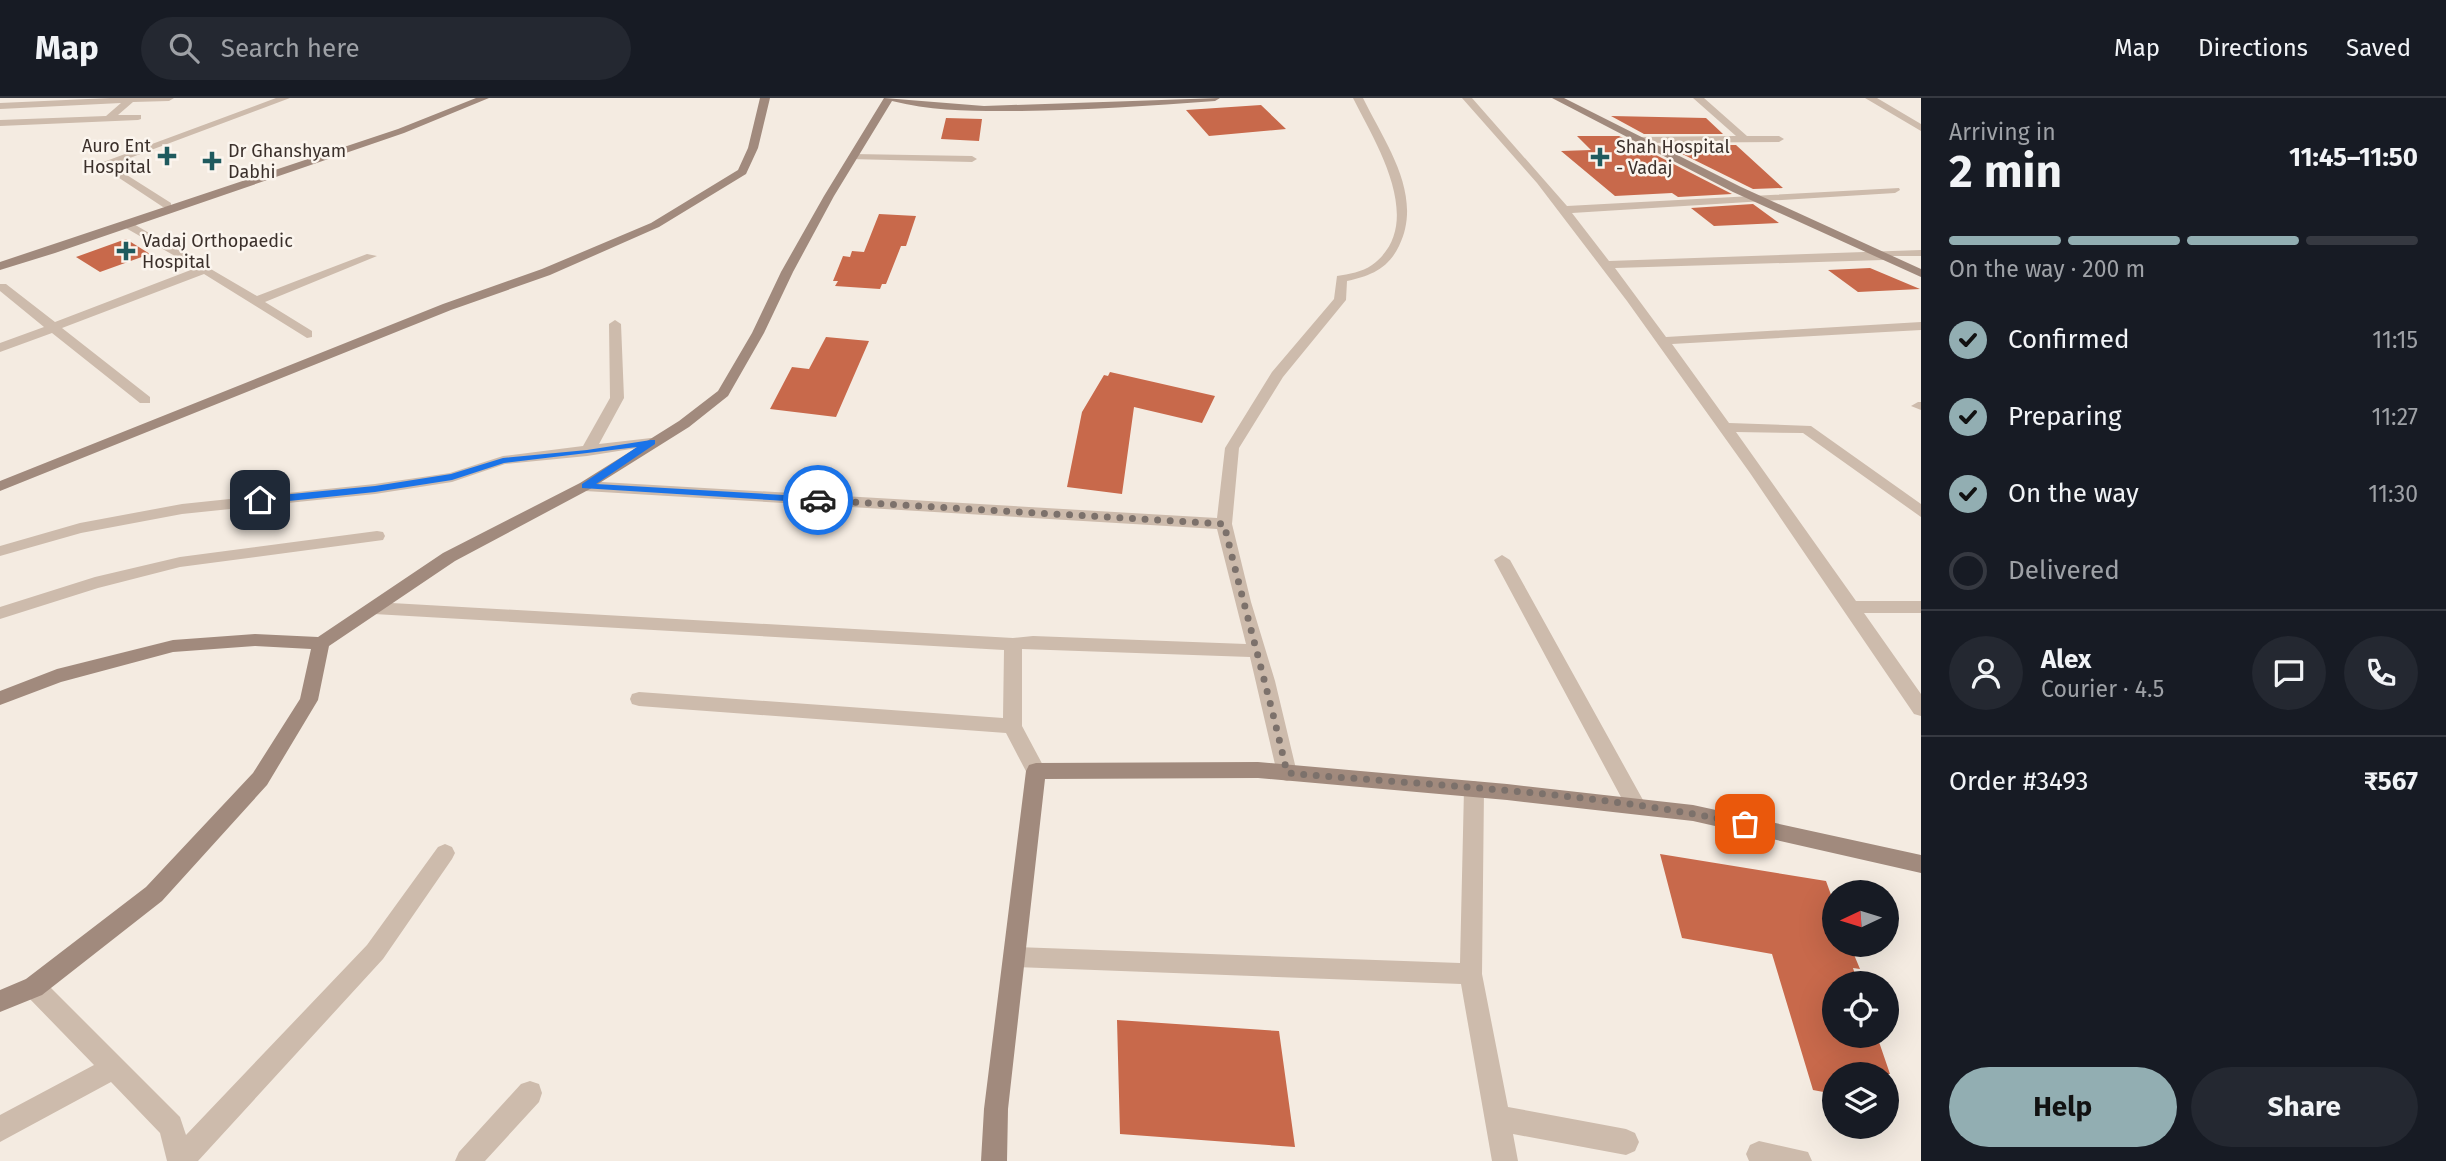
<!DOCTYPE html>
<meta charset="utf-8">
<style>
:root{--surface:#171b24;--page:#242831;--text:#f1f3f6;--muted:#9ea1a6;--line:#363941;--accent:#92aeb2}
body{margin:0;font-family:"Fira Sans",sans-serif;background:var(--page);color:var(--text);height:100vh;display:flex;flex-direction:column;font-size:26px;white-space:nowrap}
*{box-sizing:border-box;margin:0}
p{font-size:23px;color:var(--muted)}
.icon{flex:none;width:38px;height:38px;fill:none;stroke:currentColor;stroke-width:2;stroke-linecap:round;stroke-linejoin:round}
.map{position:relative;flex:1;overflow:hidden}
.panel{display:flex;flex-direction:column;background:var(--surface);width:525px}
.panel>*{flex:none}
.needle{width:46px;rotate:266deg}
.tools{position:absolute;left:1822px;top:782px;display:grid;gap:14px}
.tools a{display:grid;place-items:center;width:77px;height:77px;border-radius:50%;background:var(--surface);box-shadow:0 7px 28px #0002;font-size:35px}
.pin{position:absolute;display:grid;place-items:center;width:60px;height:60px;color:#fff;margin:-30px;border-radius:14px;box-shadow:0 4px 10px #0006}
.courier{position:absolute;display:grid;place-items:center;width:70px;height:70px;margin:-35px;border:5px solid #1a73e8;border-radius:50%;background:#fff;color:#222;box-shadow:0 2px 9px #0007}
.head em{font-style:normal;font-weight:700}
.head div{display:flex;flex-direction:column-reverse}
.head{display:flex;align-items:center;justify-content:space-between;height:119px;padding:0 28px}
h1{font-size:46px;font-weight:700;line-height:52px}
.bar{display:grid;grid-template-columns:repeat(4,1fr);gap:10px 7px;align-content:center;height:84px;padding:0 28px}
.bar i{height:9px;border-radius:5px;background:var(--line)}
.bar .on{background:var(--accent)}
.bar p{grid-column:span 4}
.line{display:flex;align-items:center;gap:18px;padding:0 28px;border-top:2px solid var(--line)}
.line div{flex:1}
.round{display:grid;place-items:center;flex:none;width:74px;height:74px;border-radius:37px;background:var(--page)}
ol{padding:0 28px;list-style:none}
li{display:flex;align-items:center;gap:21px;height:77px}
li p{margin-inline-start:auto}
li .icon{padding:7px;border-radius:50%;background:var(--accent);color:#111;stroke-width:4}
li:last-child{color:var(--muted)}
li i{width:38px;height:38px;border:4px solid var(--line);border-radius:50%}
.action{display:flex;gap:14px;margin-top:auto;padding:14px 28px}
.action a{flex:1;height:80px;border-radius:42px;background:var(--accent);color:#111;font-size:28px;font-weight:700;line-height:80px;text-align:center}
.action a+a{background:var(--page);color:var(--text)}
header{display:flex;align-items:center;gap:42px;box-sizing:border-box;height:98px;padding:0 35px;background:var(--surface);border-bottom:2px solid var(--line)}
header strong{font-size:33px}
nav{display:flex;gap:38px;margin-inline-start:auto;font-size:24px}
.search{width:490px;height:63px;background:var(--page);display:flex;align-items:center;gap:18px;box-sizing:border-box;padding:0 24px;border-radius:38px;color:var(--muted);font-size:26px}
main{display:flex;flex:1;min-height:0}
.map>svg:first-child{display:block}
.building{fill:#c8694b}
.lines{fill:none;stroke-linecap:round;stroke-linejoin:round}
.street{fill:#cdbbac;fill-rule:evenodd}
.secondary{fill:#a18a7d;fill-rule:evenodd}
.route{fill:#1a73e8}
.done{stroke:#7c716b;stroke-width:7;stroke-dasharray:0 12.6}
.poi-dot{fill:#1f5a5e;stroke:#fbf5ee;stroke-width:2.5}
.labels{text-anchor:middle;stroke-width:5;stroke-linejoin:round;paint-order:stroke}
.far-poi-label{font-size:18px;fill:#3b302b;stroke:#fbf5ee;text-anchor:start}
</style>
<header>
<strong>Map</strong>
<div class="search"><svg class="icon" aria-label="search" viewBox="0 0 24 24"><circle cx="10" cy="10" r="6"/><path d="M15 15l6 6"/></svg>Search here</div>
<nav><a>Map</a><a>Directions</a><a>Saved</a></nav>
</header>
<main>
<div class="map">
<svg width="1921" height="1063" viewBox="0 0 1921 1063">
<rect width="100%" height="100%" fill="#f4ebe1"/>
<path class="building" d="M 1261,7 L 1286,31 L 1209,38 L 1186,12 Z
M 1611,18 L 1706,20 L 1723,36 L 1644,36 Z
M 946,20 L 982,21 L 979,43 L 941,41 Z
M 1577,38 L 1619,38 L 1732,96 L 1678,99 L 1672,95 L 1615,98 L 1561,53 L 1591,52 Z
M 1664,47 L 1736,47 L 1783,90 L 1753,91 Z
M 1753,106 L 1779,125 L 1714,128 L 1691,110 Z
M 879,116 L 916,118 L 906,148 L 901,148 L 886,186 L 882,186 L 880,191 L 835,188 L 838,183 L 833,183 L 843,158 L 850,159 L 852,153 L 864,154 Z
M 126,141 L 150,156 L 100,174 L 76,159 Z
M 1870,170 L 1920,191 L 1858,194 L 1828,172 Z
M 826,239 L 869,243 L 836,319 L 770,311 L 792,269 L 809,271 Z
M 1110,274 L 1215,298 L 1202,325 L 1134,309 L 1122,396 L 1067,389 L 1082,314 L 1104,277 L 1108,278 Z
M 1660,756 L 1826,783 L 1834,805 L 1834,847 L 1850,847 L 1860,871 L 1853,870 L 1858,886 L 1834,886 L 1834,938 L 1877,938 L 1890,976 L 1834,976 L 1834,996 L 1813,992 L 1772,856 L 1682,840 Z
M 1117,922 L 1279,933 L 1295,1049 L 1120,1036 Z"/>
<g class="lines">
<path class="street" d="M 110,0 L 174,0 L 169,3 L 133,4 L 118,17 L 141,17 L 141,21 L 138,22 L 0,28 L 0,22 L 106,18 L 121,5 L 0,11 L 0,5 Z
M 276,0 L 290,0 L 111,67 L 171,105 L 171,109 L 163,109 L 98,66 Z
M 1353,0 L 1363,0 C 1385,45 1424,97 1399,148 C 1388,171 1370,178 1347,183 L 1346,202 L 1283,279 L 1239,350 L 1232,426 L 1251,504 L 1275,583 L 1297,675 L 1294,681 L 1287,683 L 1280,681 L 1277,675 L 1250,559 L 1022,551 L 1022,628 L 1046,673 L 1043,679 L 1036,681 L 1029,679 L 1006,635 L 639,608 L 632,606 L 630,601 L 632,596 L 639,594 L 1003,620 L 1004,552 L 374,516 L 365,510 L 374,504 L 1013,540 L 1033,538 L 1246,546 L 1217,431 L 585,393 L 577,388 L 585,383 L 1217,420 L 1225,350 L 1272,274 L 1334,201 L 1337,178 C 1349,176 1362,174 1372,167 C 1428,126 1375,44 1353,0 Z
M 1462,0 L 1472,0 L 1567,108 L 1899,90 L 1900,92 L 1895,95 L 1572,115 L 1609,163 L 1921,152 L 1921,158 L 1888,158 L 1883,162 L 1615,170 L 1666,239 L 1921,224 L 1921,232 L 1672,246 L 1729,325 L 1811,328 L 1921,406 L 1921,419 L 1803,335 L 1736,334 L 1856,503 L 1921,503 L 1921,515 L 1864,515 L 1921,596 L 1921,618 L 1914,616 L 1750,375 L 1627,203 L 1537,85 Z
M 1693,0 L 1704,0 L 1747,38 L 1779,38 L 1784,41 L 1779,44 L 1635,45 L 1630,42 L 1635,39 L 1736,38 Z
M 1865,0 L 1877,0 L 1921,26 L 1921,33 Z
M 853,56 L 972,58 L 977,61 L 972,64 L 849,61 L 848,59 Z
M 124,125 L 132,125 L 257,198 L 367,156 L 377,158 L 265,204 L 312,233 L 312,239 L 307,240 L 204,176 L 62,230 L 150,299 L 150,305 L 140,305 L 52,235 L 0,254 L 0,245 L 44,229 L 0,193 L 0,186 L 6,186 L 55,224 L 196,170 L 124,129 Z
M 615,222 L 621,226 L 624,300 L 599,346 L 651,340 L 658,344 L 656,347 L 587,358 L 505,366 L 452,384 L 375,396 L 182,416 L 81,435 L 0,458 L 0,448 L 80,425 L 182,406 L 375,386 L 450,375 L 503,358 L 583,348 L 610,300 L 609,226 Z
M 1918,304 L 1921,304 L 1921,312 L 1911,308 Z
M 377,433 L 383,434 L 385,438 L 383,442 L 180,469 L 98,490 L 0,521 L 0,509 L 95,479 L 180,459 Z
M 1502,457 L 1510,462 L 1643,702 L 1646,708 L 1643,714 L 1636,716 L 1629,714 L 1494,462 Z
M 1474,683 L 1481,685 L 1484,691 L 1482,876 L 1508,1009 L 1626,1031 L 1635,1035 L 1639,1044 L 1635,1053 L 1626,1057 L 1513,1036 L 1518,1063 L 1492,1063 L 1461,886 L 1014,869 L 1006,866 L 1003,859 L 1006,852 L 1014,849 L 1460,865 L 1464,691 L 1467,685 Z
M 445,746 L 452,749 L 455,755 L 452,761 L 383,861 L 198,1063 L 167,1063 L 160,1035 L 111,984 L 0,1044 L 0,1017 L 94,967 L 26,897 L 22,889 L 26,881 L 34,878 L 42,881 L 180,1019 L 186,1037 L 367,847 L 438,749 Z
M 530,983 L 539,986 L 542,995 L 539,1004 L 485,1063 L 455,1063 L 459,1054 L 521,986 Z
M 1759,1043 L 1808,1054 L 1812,1063 L 1749,1063 L 1746,1056 L 1750,1047 Z"/>
<path class="secondary" d="M 476,0 L 489,0 L 404,35 L 55,155 L 0,172 L 0,164 L 398,31 Z
M 760,0 L 770,0 L 758,50 L 746,76 L 659,129 L 550,177 L 451,212 L 0,393 L 0,383 L 443,206 L 542,171 L 651,125 L 738,72 L 748,50 Z
M 884,0 L 984,8 L 1220,0 L 1215,3 C 1150,8 1086,12 1021,13 C 977,13 935,14 892,3 L 834,98 L 793,174 L 764,235 L 728,298 L 689,329 L 590,391 L 455,463 L 329,548 L 318,602 L 267,687 L 162,803 L 42,897 L 0,914 L 0,892 L 26,881 L 146,789 L 253,675 L 300,601 L 311,551 L 255,548 L 173,554 L 61,584 L 0,607 L 0,593 L 57,571 L 173,542 L 255,536 L 318,539 L 443,455 L 580,385 L 679,323 L 718,293 L 752,235 L 781,174 L 824,98 Z
M 1552,0 L 1564,0 L 1741,89 L 1921,171 L 1921,179 L 1733,94 Z
M 1258,664 L 1507,686 L 1693,707 L 1921,757 L 1921,775 L 1693,723 L 1507,702 L 1258,680 L 1045,681 L 1008,1011 L 1007,1063 L 981,1063 L 984,1011 L 1026,673 L 1029,667 L 1036,665 Z"/>
</g>
<path class="route" d="M 651,342 L 655,342 L 655,346 L 596,386 L 818,399 L 823,402 L 818,405 L 582,390 L 582,386 L 637,349 L 504,365 L 452,382 L 375,394 L 260,406 L 255,402 L 260,399 L 375,388 L 451,376 L 503,360 L 587,352 Z"/>
<g class="lines">
<path class="done" d="M 818,402 L 1224,426 C 1244,509 1268,591 1287,675 C 1439,688 1596,694 1745,726"/>
</g>
<g class="poi-dot">
<path d="M163.5 47.5h7v7h7v7h-7v7h-7v-7h-7v-7h7z"/>
<path d="M1596.5 48.5h7v7h7v7h-7v7h-7v-7h-7v-7h7z"/>
<path d="M208.5 52.5h7v7h7v7h-7v7h-7v-7h-7v-7h7z"/>
<path d="M122.5 142.5h7v7h7v7h-7v7h-7v-7h-7v-7h7z"/>
</g>
<g class="labels">
<g class="far-poi-label">
<text x="151" y="54" text-anchor="end">Auro Ent<tspan x="151" dy="21">Hospital</tspan></text>
<text x="1616" y="55">Shah Hospital<tspan x="1616" dy="21">- Vadaj</tspan></text>
<text x="228" y="59">Dr Ghanshyam<tspan x="228" dy="21">Dabhi</tspan></text>
<text x="142" y="149">Vadaj Orthopaedic<tspan x="142" dy="21">Hospital</tspan></text>
</g>
</g>
</svg>
<div class="tools">
<a><svg class="needle" viewBox="-14 -14 28 28"><path d="M0-13l5 13h-10z" fill="#e53935"/><path d="M0 13l5-13h-10z" fill="#9ea1a6"/></svg></a>
<a><svg class="icon" aria-label="locate" viewBox="0 0 24 24"><circle cx="12" cy="12" r="6"/><path d="M12 2v4M12 18v4M2 12h4M18 12h4"/></svg></a>
<a><svg class="icon" aria-label="layers" viewBox="0 0 24 24"><path d="M12 4l9 5-9 5-9-5zM3 14l9 5 9-5"/></svg></a>
</div>
<div class="pin" style="left:1745px;top:726px;background:#ea580c"><svg class="icon" aria-label="bag" viewBox="0 0 24 24"><path d="M5 8h14l-1 12H6zM9 8a3 3 0 0 1 6 0"/></svg></div>
<div class="pin" style="left:260px;top:402px;background:#1f2937"><svg class="icon" aria-label="home" viewBox="0 0 24 24"><path d="M3 11l9-7 9 7M6 9v11h12V9"/></svg></div>
<div class="courier" style="left:818px;top:402px"><svg class="icon" aria-label="car" viewBox="0 0 24 24"><path d="M5 17H2v-5l4-1 3-4h7l3 4 3 1v5h-3M9 17h6M6 11h13"/><circle cx="7" cy="17" r="2"/><circle cx="17" cy="17" r="2"/></svg></div>
</div>
<section class="panel">
<div class="head"><div><h1>2 min</h1><p>Arriving in</p></div><em>11:45–11:50</em></div>
<div class="bar"><i class="on"></i><i class="on"></i><i class="on"></i><i></i><p>On the way · 200 m</p></div>
<ol>
<li><svg class="icon" aria-label="check" viewBox="0 0 24 24"><path d="M5 12l5 5 9-10"/></svg>Confirmed<p>11:15</p></li>
<li><svg class="icon" aria-label="check" viewBox="0 0 24 24"><path d="M5 12l5 5 9-10"/></svg>Preparing<p>11:27</p></li>
<li><svg class="icon" aria-label="check" viewBox="0 0 24 24"><path d="M5 12l5 5 9-10"/></svg>On the way<p>11:30</p></li>
<li><i></i>Delivered</li>
</ol>
<div class="line" style="height:126px"><a class="round"><svg class="icon" aria-label="person" viewBox="0 0 24 24"><circle cx="12" cy="8" r="4"/><path d="M4 21q1-7 8-7t8 7"/></svg></a><div><b>Alex</b><p>Courier · 4.5</p></div><a class="round"><svg class="icon" aria-label="chat" viewBox="0 0 24 24"><path d="M4 5h16v11H9l-5 4z"/></svg></a><a class="round"><svg class="icon" aria-label="phone" viewBox="0 0 24 24"><path d="M5 4h4l2 5-3 2q2 4 5 5l2-3 5 2v4C11 20 4 13 5 4z"/></svg></a></div>
<div class="line" style="height:91px"><div>Order #3493</div><b>₹567</b></div>
<div class="action"><a>Help</a><a>Share</a></div>
</section>
</main>
